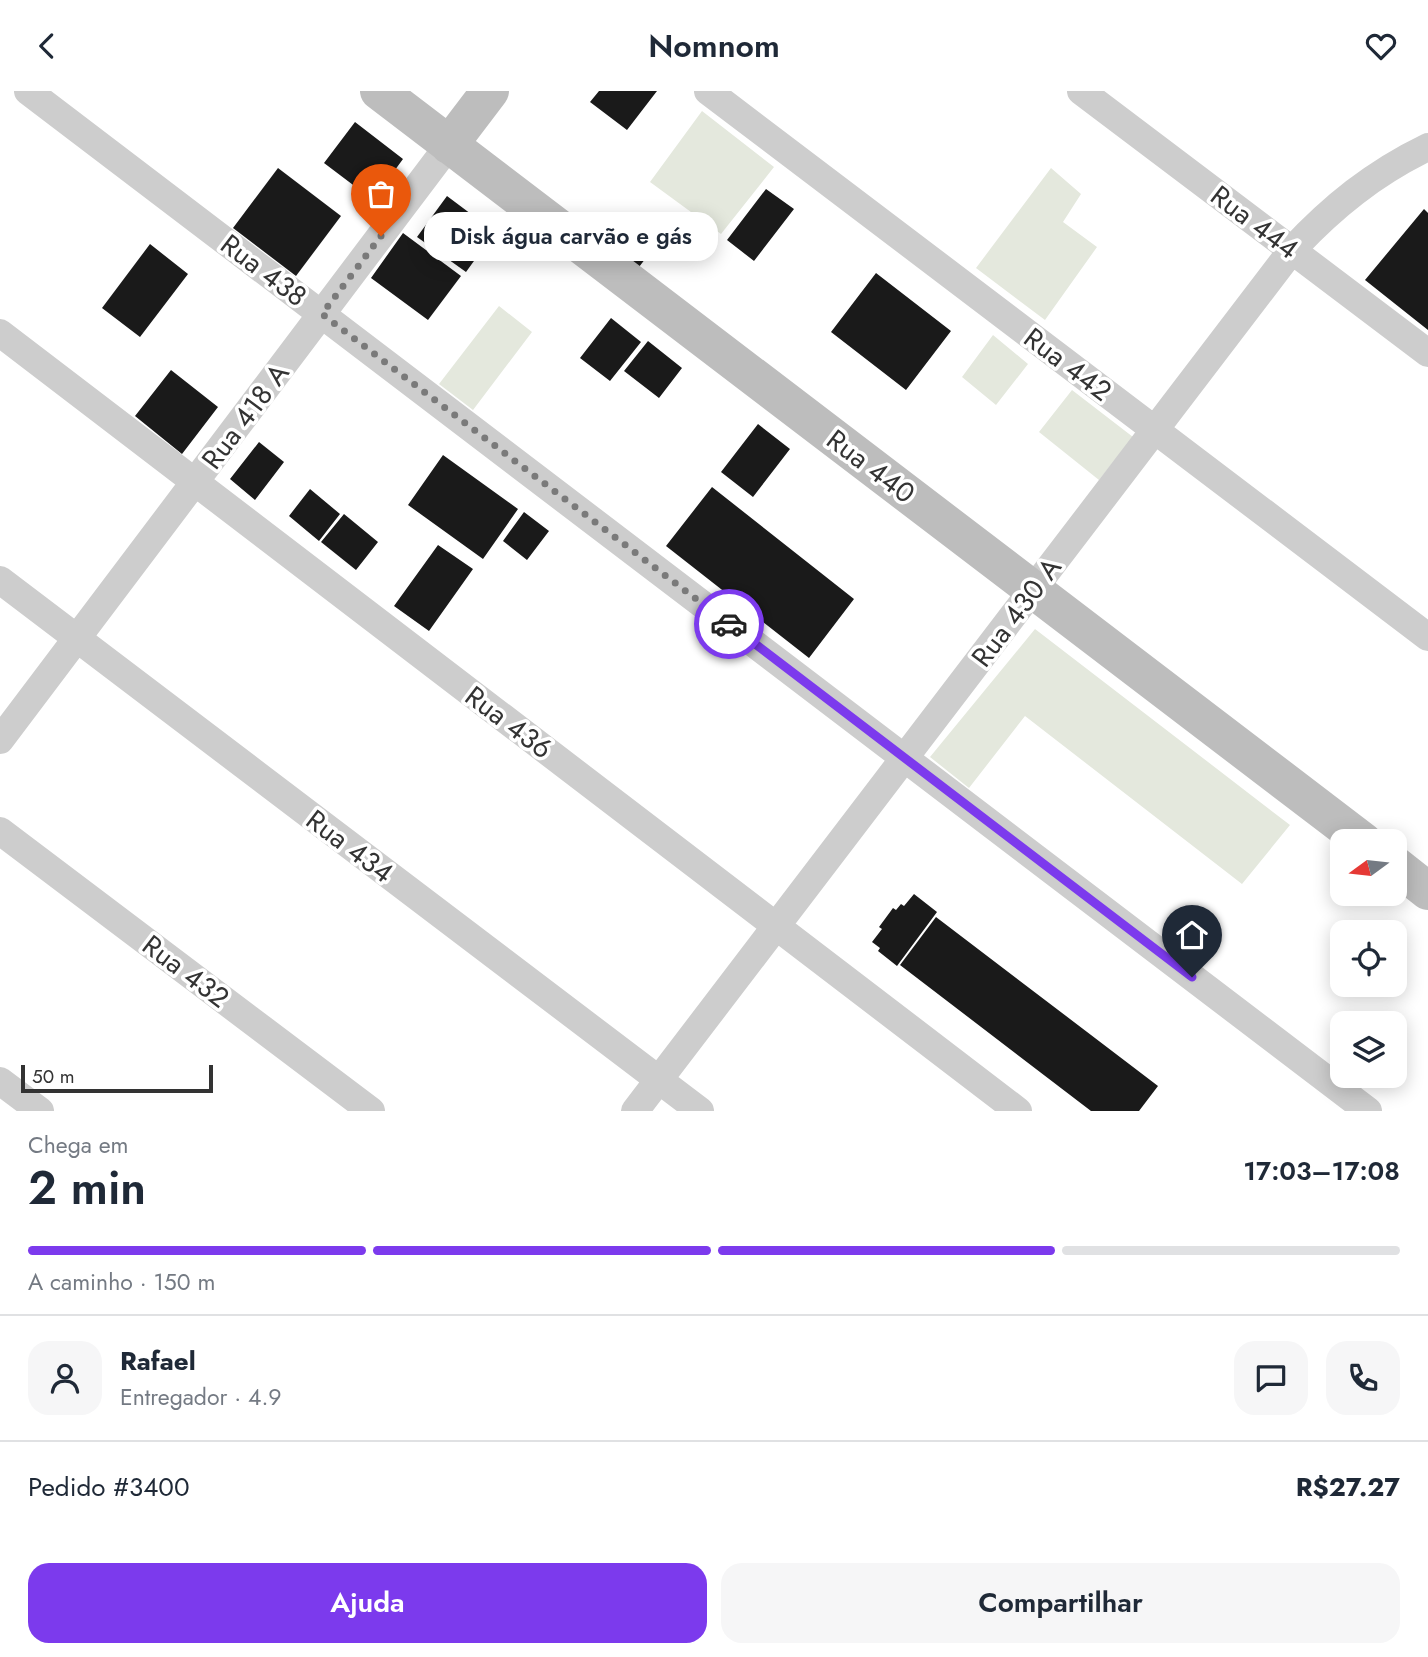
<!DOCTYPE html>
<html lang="pt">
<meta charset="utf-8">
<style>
:root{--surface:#fff;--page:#f6f6f7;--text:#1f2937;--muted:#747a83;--line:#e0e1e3;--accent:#7c3aed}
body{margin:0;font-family:Jost,sans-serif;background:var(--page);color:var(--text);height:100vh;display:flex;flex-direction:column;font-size:26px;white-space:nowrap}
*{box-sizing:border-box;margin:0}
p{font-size:23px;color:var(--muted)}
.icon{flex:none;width:38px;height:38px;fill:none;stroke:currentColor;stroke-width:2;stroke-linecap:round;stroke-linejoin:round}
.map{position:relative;height:1020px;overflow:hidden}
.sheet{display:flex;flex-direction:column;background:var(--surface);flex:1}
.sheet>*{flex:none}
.needle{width:46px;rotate:255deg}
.fabs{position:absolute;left:1330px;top:738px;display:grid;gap:14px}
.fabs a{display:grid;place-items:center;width:77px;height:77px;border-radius:14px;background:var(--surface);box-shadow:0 4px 18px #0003;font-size:35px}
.scale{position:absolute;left:21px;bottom:18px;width:192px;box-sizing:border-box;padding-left:7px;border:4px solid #333;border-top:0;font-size:19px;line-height:24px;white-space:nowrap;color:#333;-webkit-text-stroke:5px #fff;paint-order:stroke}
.pin{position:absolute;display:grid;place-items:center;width:60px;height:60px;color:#fff;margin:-72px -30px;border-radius:50% 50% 50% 0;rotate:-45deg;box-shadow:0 0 7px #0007}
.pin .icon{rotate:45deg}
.courier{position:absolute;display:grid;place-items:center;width:70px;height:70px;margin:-35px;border:5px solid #7c3aed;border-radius:50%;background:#fff;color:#222;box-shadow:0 2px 9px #0007}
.bubble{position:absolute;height:49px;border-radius:21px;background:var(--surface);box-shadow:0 4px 18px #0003;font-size:23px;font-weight:600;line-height:49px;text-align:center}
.headline em{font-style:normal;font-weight:600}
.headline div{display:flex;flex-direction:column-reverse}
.headline{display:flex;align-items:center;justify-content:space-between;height:119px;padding:0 28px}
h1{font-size:46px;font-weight:600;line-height:52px}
.bar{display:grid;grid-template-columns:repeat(4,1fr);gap:10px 7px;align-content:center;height:84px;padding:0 28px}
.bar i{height:9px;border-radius:5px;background:var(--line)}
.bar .selected{background:var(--accent)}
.bar p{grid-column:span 4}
.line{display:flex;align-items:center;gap:18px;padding:0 28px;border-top:2px solid var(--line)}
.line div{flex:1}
.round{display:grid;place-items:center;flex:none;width:74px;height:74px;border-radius:21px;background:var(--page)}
.primary-button{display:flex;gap:14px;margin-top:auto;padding:14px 28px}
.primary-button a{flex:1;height:80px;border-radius:21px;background:var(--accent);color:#fff;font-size:28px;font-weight:600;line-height:80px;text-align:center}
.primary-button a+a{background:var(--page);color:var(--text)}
header{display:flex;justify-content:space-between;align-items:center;height:91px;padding:0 28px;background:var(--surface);font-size:32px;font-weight:600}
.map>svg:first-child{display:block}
.green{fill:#e4e8dd}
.building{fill:#1a1a1a}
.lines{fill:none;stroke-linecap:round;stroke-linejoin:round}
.street{stroke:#cdcdcd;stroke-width:28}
.secondary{stroke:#bdbdbd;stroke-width:38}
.done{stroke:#7a7a7a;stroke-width:7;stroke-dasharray:0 12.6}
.route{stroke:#7c3aed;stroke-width:9}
.labels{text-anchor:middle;stroke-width:7;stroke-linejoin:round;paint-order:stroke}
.street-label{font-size:28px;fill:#333;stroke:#fff}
</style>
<header><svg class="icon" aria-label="back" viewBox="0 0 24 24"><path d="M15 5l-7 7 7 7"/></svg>Nomnom<svg class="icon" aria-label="heart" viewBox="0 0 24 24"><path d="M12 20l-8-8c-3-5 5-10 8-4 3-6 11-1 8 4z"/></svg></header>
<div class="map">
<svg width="1428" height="1020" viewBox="0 0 1428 1020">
<rect width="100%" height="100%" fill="#fff"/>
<path class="green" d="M 702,20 L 774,76 L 721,143 L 650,91 Z
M 1051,77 L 1081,103 L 1063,131 L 1097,156 L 1045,229 L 976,177 Z
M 499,215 L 532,241 L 473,319 L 439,293 Z
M 993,244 L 1028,273 L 996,314 L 962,286 Z
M 1072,299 L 1133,346 L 1099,389 L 1039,341 Z
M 1035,538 L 1290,734 L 1242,793 L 1025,625 L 969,697 L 930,666 Z"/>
<path class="building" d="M 599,0 L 657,0 L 627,39 L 590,11 Z
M 355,31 L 403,68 L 373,109 L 324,72 Z
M 278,77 L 341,125 L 296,185 L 233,137 Z
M 766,98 L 794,118 L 754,170 L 727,149 Z
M 447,105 L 495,141 L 466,181 L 417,146 Z
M 1424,118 L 1428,122 L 1428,239 L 1365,189 Z
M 634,130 L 659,150 L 639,176 L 613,156 Z
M 403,142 L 461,185 L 428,229 L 371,187 Z
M 150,153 L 188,183 L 140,246 L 102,217 Z
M 876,182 L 951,240 L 906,299 L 831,241 Z
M 611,227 L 641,251 L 610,290 L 580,267 Z
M 648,250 L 682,277 L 659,307 L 624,280 Z
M 171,279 L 218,316 L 182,363 L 135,325 Z
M 758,333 L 790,358 L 753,406 L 721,381 Z
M 259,351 L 284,371 L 255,409 L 230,388 Z
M 443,364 L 518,418 L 483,468 L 408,414 Z
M 712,396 L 854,508 L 809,567 L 666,455 Z
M 310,398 L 340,423 L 319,450 L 289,425 Z
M 524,421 L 549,440 L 527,469 L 503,450 Z
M 344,423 L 378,451 L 356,479 L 321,451 Z
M 438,454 L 473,478 L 429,540 L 394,515 Z
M 914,803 L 937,821 L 897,875 L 878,860 L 880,857 L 872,851 L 882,838 L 879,836 L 893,817 L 896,819 L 901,813 L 904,815 Z
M 936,826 L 1158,995 L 1139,1020 L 1091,1020 L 900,874 Z"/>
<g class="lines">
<path class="street" d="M 28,0 L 1368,1020
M 708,0 L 1428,546
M 1081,0 L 1428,262
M 0,242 L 1018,1020
M 0,489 L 700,1020
M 0,649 L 449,54
M 0,740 L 371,1020
M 0,990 L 40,1020
M 635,1020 L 1292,159 C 1332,116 1374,82 1428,56"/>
<path class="secondary" d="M 379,0 L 1364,751
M 449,54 L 490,0
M 1395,774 L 1428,800"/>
</g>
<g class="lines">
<path class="done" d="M 381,145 L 322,223 L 729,533"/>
<path class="route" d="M 729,533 L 1192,886"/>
</g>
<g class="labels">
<g class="street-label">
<text transform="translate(1255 131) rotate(37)" y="10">Rua 444</text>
<text transform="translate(264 179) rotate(37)" y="10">Rua 438</text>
<text transform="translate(1068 273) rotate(37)" y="10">Rua 442</text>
<text transform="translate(245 325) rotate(-53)" y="10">Rua 418 A</text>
<text transform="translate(871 375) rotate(37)" y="10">Rua 440</text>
<text transform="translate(1016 521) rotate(-53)" y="10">Rua 430 A</text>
<text transform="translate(509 631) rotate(37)" y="10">Rua 436</text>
<text transform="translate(350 755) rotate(37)" y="10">Rua 434</text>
<text transform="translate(186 880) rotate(37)" y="10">Rua 432</text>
</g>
</g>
</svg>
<div class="fabs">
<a><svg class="needle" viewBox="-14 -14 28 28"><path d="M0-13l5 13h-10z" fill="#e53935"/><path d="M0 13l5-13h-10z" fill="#747a83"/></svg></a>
<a><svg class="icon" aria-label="locate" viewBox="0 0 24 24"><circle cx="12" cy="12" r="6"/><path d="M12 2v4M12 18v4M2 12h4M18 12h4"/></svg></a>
<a><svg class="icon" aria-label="layers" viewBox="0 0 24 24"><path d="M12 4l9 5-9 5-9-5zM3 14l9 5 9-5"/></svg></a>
</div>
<div class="scale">50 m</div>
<div class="pin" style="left:381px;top:145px;background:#ea580c"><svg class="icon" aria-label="bag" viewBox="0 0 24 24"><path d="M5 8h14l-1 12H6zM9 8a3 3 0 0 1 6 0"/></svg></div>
<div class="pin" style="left:1192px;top:886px;background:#1f2937"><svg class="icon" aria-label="home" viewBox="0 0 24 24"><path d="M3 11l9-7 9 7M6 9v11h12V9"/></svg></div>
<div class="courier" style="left:729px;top:533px"><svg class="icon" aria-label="car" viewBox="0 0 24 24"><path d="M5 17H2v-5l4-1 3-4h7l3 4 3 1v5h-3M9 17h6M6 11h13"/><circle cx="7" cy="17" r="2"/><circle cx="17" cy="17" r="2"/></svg></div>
<div class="bubble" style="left:424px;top:121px;width:294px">Disk água carvão e gás</div>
</div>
<section class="sheet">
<div class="headline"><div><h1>2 min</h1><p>Chega em</p></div><em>17:03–17:08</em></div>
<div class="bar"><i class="selected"></i><i class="selected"></i><i class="selected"></i><i></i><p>A caminho · 150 m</p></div>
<div class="line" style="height:126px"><a class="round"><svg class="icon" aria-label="person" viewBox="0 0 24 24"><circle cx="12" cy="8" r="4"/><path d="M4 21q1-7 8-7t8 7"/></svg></a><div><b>Rafael</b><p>Entregador · 4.9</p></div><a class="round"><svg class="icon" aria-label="chat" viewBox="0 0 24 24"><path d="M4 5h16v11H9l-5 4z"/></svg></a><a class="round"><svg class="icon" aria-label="phone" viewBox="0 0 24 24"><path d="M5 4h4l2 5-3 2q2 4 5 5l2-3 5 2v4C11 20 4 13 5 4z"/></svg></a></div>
<div class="line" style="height:91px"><div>Pedido #3400</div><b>R$27.27</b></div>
<div class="primary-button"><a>Ajuda</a><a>Compartilhar</a></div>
</section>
